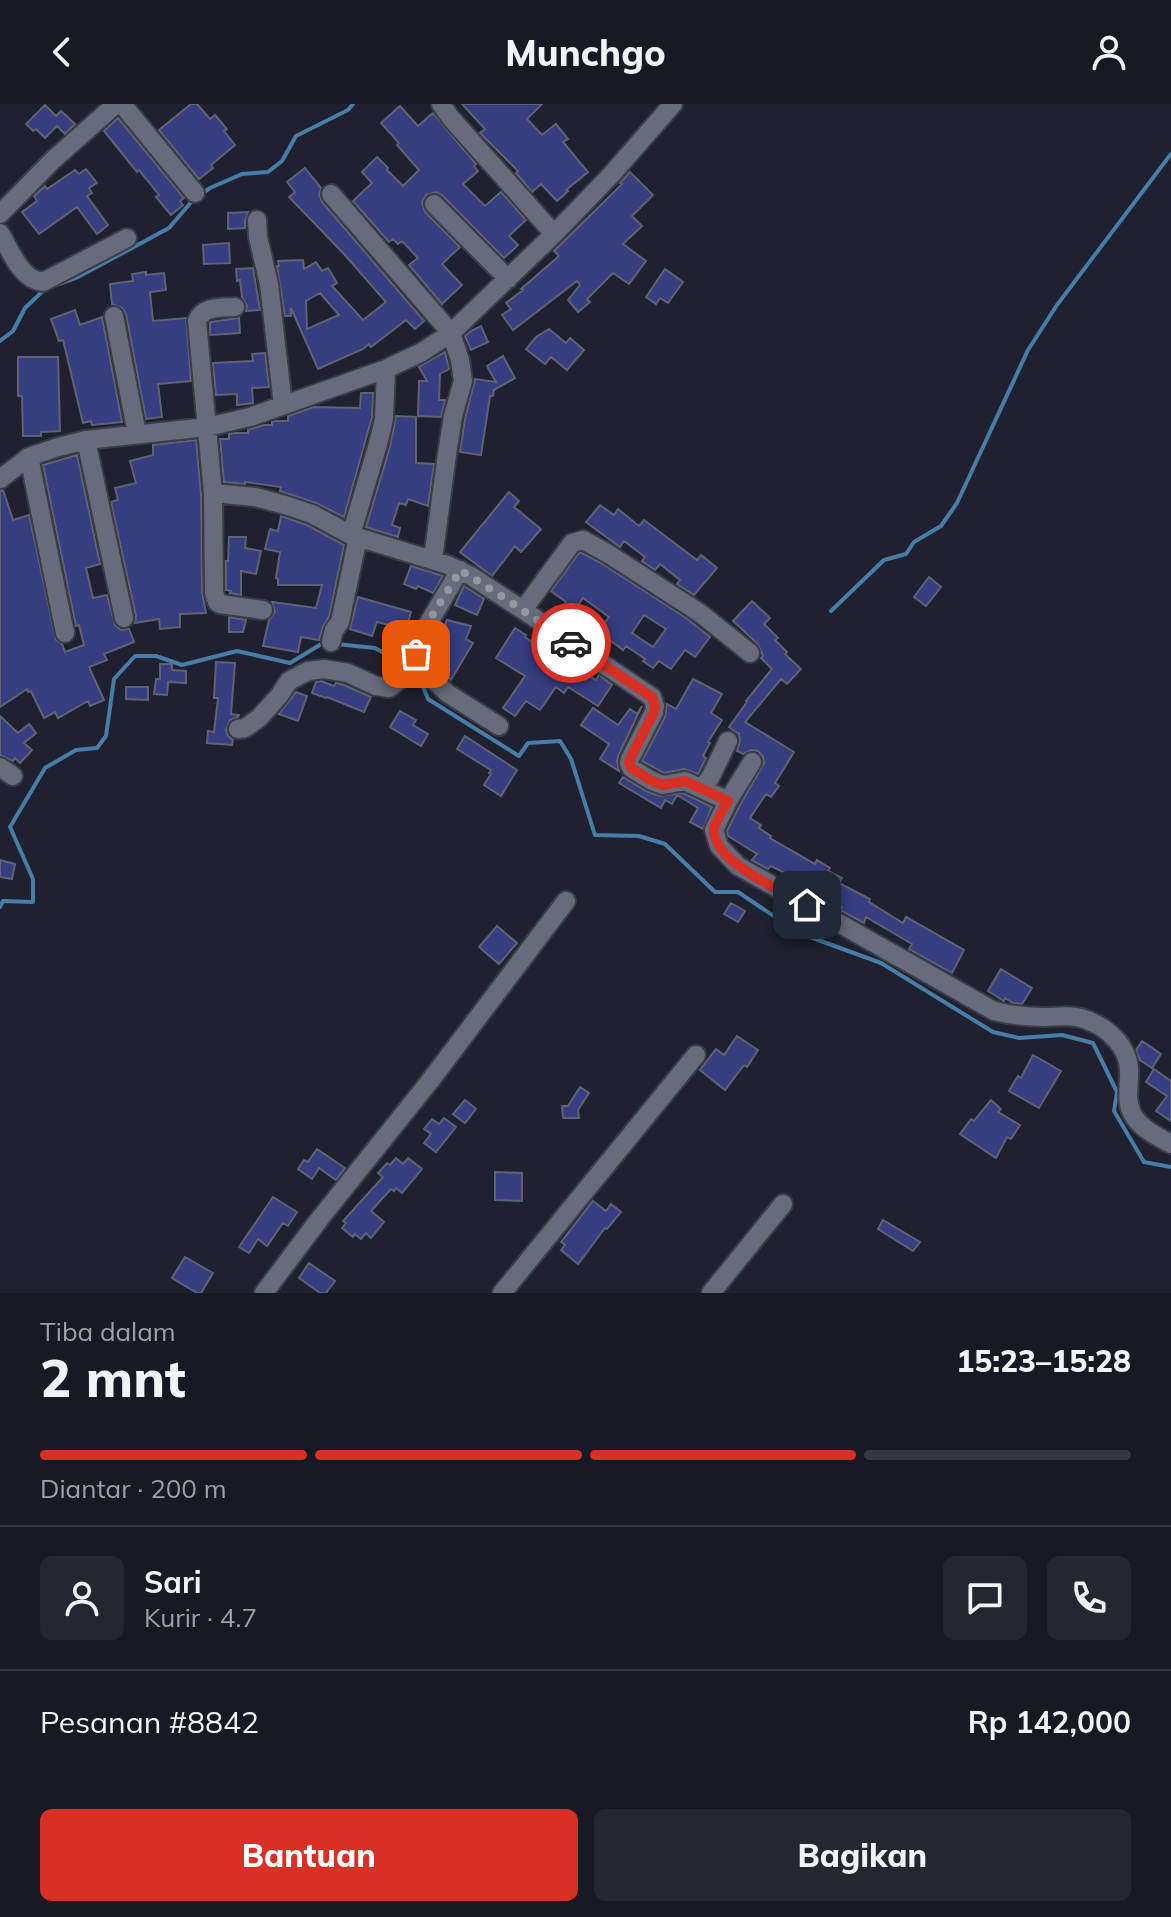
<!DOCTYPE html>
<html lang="id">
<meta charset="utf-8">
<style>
:root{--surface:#171924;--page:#242631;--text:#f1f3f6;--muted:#9ea0a6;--line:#363841;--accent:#d93025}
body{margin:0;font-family:Mulish,sans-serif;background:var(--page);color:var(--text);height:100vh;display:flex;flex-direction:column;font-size:30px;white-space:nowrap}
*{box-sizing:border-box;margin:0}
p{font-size:26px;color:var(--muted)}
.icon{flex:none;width:44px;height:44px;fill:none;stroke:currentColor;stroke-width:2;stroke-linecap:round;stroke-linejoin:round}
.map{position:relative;height:1189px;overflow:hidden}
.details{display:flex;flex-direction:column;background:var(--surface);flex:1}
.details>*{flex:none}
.pin{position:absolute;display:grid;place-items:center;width:68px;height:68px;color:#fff;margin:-34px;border-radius:16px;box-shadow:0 4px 12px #0006}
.courier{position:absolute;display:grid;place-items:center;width:80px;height:80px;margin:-40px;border:6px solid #d93025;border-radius:50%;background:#fff;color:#222;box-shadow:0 2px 10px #0007}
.head em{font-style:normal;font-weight:800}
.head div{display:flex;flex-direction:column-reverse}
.head{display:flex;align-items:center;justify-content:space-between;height:136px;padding:0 40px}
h1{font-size:52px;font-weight:800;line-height:60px}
.bar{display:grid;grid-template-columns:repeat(4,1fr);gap:12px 8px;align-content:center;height:96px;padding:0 40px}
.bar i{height:10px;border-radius:6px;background:var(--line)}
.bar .current{background:var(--accent)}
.bar p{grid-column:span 4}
.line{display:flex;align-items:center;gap:20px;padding:0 40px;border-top:2px solid var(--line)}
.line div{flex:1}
.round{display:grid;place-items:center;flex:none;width:84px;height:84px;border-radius:12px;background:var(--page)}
.primary-button{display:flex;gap:16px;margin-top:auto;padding:16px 40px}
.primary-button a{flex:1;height:92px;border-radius:12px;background:var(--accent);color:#fff;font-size:32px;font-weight:800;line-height:92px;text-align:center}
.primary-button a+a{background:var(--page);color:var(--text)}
header{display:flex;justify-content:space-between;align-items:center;height:104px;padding:0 40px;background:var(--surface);font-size:36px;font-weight:800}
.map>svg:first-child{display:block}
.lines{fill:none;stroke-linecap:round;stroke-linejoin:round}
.stream{stroke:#477da6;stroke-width:4}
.building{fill:#363d80;stroke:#5e6273;stroke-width:2;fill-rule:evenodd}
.minor-casing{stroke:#3a3c47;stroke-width:22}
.minor{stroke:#676b7c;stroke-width:18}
.done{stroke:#9597a2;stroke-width:8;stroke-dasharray:0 14.4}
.route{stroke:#d93025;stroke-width:10}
</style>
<header><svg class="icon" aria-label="back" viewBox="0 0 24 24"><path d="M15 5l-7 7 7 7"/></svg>Munchgo<svg class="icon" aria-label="person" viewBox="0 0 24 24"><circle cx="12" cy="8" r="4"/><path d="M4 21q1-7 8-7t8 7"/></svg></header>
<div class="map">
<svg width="1171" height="1189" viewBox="0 0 1171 1189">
<rect width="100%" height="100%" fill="#1f2130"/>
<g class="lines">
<path class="stream" d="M 200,91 L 210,84 L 242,70 L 268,68 L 282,57 L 296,32 L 348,6 L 353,0
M 56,181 L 78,173 L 169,124 L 193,96
M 0,237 L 13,227 L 25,204 L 44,186
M 831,507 L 884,456 L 906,450 L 914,438 L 941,422 L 957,399 L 1028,246 L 1057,201 L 1171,50
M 336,540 L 375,544 L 403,560
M 410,565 L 420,575 L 428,595 L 519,652 L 528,639 L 560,637 L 571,655 L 595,731 L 639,732 L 665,740 L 715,788 L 738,788 L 799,829 L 881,859 L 993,928 L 1019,934 L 1062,931 L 1093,939 L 1117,988 L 1114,1007 L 1144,1058 L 1171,1063
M 0,803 L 3,797 L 33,798 L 33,775 L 10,723 L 45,664 L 76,646 L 97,644 L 106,632 L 114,575 L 135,552 L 156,552 L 182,561 L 237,547 L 290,559 L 323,539 L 328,539"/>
</g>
<path class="building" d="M 191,0 L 197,0 L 210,15 L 215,11 L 227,25 L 224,27 L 235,41 L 211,61 L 213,64 L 199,75 L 159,26 Z
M 462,0 L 542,0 L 527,15 L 542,31 L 556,20 L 568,35 L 563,38 L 588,68 L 566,86 L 568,87 L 557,97 L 541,80 L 532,88 L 516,69 L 518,67 L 480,29 L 485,25 Z
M 45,1 L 56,12 L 61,7 L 75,20 L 65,30 L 57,22 L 45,34 L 36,25 L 33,27 L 26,20 Z
M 400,2 L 418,22 L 433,9 L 476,60 L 474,62 L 478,67 L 463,80 L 485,102 L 501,88 L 526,116 L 509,132 L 518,141 L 504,154 L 443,92 L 436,88 L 426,91 L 422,98 L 425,108 L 460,143 L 442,160 L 462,181 L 442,200 L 409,161 L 418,154 L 402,137 L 398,140 L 393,135 L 389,138 L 353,97 L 372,79 L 362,68 L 377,53 L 388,64 L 387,66 L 403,82 L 419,66 L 397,41 L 399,39 L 381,19 Z
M 118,14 L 184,94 L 180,97 L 183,101 L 171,111 L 156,93 L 159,91 L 139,66 L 137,68 L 104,27 Z
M 305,64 L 321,84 L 319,91 L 322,98 L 424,217 L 415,225 L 406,216 L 371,243 L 369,240 L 363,245 L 318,265 L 291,204 L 291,212 L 285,212 L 277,162 L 279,162 L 278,157 L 303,156 L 304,165 L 316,158 L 322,167 L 328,164 L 337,179 L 332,182 L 363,216 L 386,198 L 345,151 L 289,93 L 295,88 L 287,78 ZM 320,189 L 339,211 L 307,225 L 306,197 Z
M 86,65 L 97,79 L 89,84 L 92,89 L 87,92 L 108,121 L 97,130 L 77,103 L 39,130 L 22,108 L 37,97 L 34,92 L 45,82 L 47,85 L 75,66 L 79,70 Z
M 630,68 L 653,91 L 632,112 L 642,122 L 623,140 L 646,157 L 629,180 L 613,169 L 587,195 L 590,198 L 578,208 L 568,196 L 580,181 L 577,177 L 513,226 L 502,211 L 511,205 L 506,199 L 523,186 L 521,185 L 559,152 L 554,147 L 622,80 L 620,79 Z
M 248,108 L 245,116 L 245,124 L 228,125 L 228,109 Z
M 229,139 L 230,159 L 204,160 L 203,141 Z
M 253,164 L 260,206 L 246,207 L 247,202 L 242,193 L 240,176 L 237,177 L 236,165 Z
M 665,165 L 683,178 L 668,199 L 660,194 L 656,200 L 646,193 Z
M 146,168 L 146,171 L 164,169 L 166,186 L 150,188 L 153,217 L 186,214 L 191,277 L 158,280 L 162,313 L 146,315 L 126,210 L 122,204 L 112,200 L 110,180 L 133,177 L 132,170 Z
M 75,206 L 80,221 L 102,213 L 122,318 L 92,321 L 91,317 L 83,319 L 63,236 L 59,237 L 51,215 Z
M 239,214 L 240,229 L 210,231 L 210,218 Z
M 481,222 L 488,238 L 471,246 L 465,232 L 471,227 Z
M 549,225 L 566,239 L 570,234 L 584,246 L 567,266 L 551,253 L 545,260 L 526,245 L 536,233 Z
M 445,248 L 449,265 L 440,270 L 439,296 L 445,296 L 441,313 L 418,312 L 419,277 L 427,277 L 419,263 Z
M 265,249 L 269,283 L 252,284 L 253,299 L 237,301 L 237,290 L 216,291 L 213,259 L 253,257 L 252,250 Z
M 503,252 L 515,274 L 494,286 L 493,292 L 490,292 L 481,351 L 460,348 L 465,315 L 475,275 L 496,278 L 487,262 Z
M 18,253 L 58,253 L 60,327 L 41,328 L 41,332 L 23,332 L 22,292 L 18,292 Z
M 361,289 L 373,289 L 372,313 L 344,413 L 316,399 L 280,387 L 281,383 L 245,378 L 245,380 L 224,378 L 220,335 L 229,335 L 229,330 L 234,329 L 248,329 L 248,326 L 264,321 L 272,321 L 272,318 L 276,317 L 288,317 L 288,312 L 314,303 L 360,304 Z
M 396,312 L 416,313 L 416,359 L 434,360 L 428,402 L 408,395 L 406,401 L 399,399 L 392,421 L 400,424 L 398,433 L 366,423 L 390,343 Z
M 196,336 L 201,390 L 202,488 L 206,509 L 180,510 L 180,523 L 160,525 L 159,515 L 135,519 L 136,512 L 111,398 L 118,396 L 115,384 L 136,379 L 130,357 L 153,351 L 153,341 Z
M 77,351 L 100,460 L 86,464 L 93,494 L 107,491 L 115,521 L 121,526 L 129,525 L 134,538 L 104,550 L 107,556 L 89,563 L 104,596 L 90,602 L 88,597 L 58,614 L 55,608 L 44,614 L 31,587 L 28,588 L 27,585 L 0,603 L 0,387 L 3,386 L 13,416 L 29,411 L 56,536 L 62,540 L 65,548 L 84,541 L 79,521 L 76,522 L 43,361 Z
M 509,388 L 519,397 L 514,403 L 541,425 L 521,448 L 515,442 L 492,472 L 460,448 Z
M 600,401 L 614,411 L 618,405 L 639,422 L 644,416 L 697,456 L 701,451 L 717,464 L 694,491 L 677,480 L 680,476 L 660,460 L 655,466 L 642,457 L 645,453 L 624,437 L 620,443 L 586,418 Z
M 281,412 L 307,421 L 344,441 L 329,513 L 323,523 L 319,536 L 301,533 L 298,548 L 263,542 L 269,516 L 275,508 L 272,498 L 316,504 L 322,481 L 278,481 L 278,475 L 276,474 L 280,448 L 265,445 L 270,425 L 278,427 Z
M 229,433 L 246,433 L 245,444 L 261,447 L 256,470 L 241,467 L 241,491 L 230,489 L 231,487 L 226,486 L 226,457 L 228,457 Z
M 579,449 L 582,449 L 601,459 L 686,514 L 710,533 L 695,553 L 685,546 L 671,565 L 659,557 L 653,564 L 643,557 L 645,555 L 626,542 L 623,546 L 598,527 L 609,513 L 583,494 L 571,511 L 562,504 L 566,498 L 551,487 ZM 644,511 L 666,525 L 653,543 L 632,529 Z
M 411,462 L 443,472 L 433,489 L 418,482 L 416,485 L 404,480 Z
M 929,473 L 941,483 L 926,502 L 914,493 Z
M 464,482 L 484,495 L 477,511 L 455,501 Z
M 358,493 L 411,508 L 406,525 L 377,518 L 372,532 L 350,525 Z
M 752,497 L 770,514 L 764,520 L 778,534 L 775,536 L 787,548 L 785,550 L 801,565 L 787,580 L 781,575 L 745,618 L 794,648 L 775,679 L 779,682 L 771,693 L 766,690 L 750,714 L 761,721 L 759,724 L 771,732 L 770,734 L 815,760 L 817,756 L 830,764 L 828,767 L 842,774 L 839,779 L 870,795 L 869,798 L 903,819 L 906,813 L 964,846 L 952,869 L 909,845 L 912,840 L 866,813 L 864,819 L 840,806 L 842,803 L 812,787 L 811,790 L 802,784 L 805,779 L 771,762 L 768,765 L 752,756 L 757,750 L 728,732 L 727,727 L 739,703 L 764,659 L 763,653 L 758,647 L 752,646 L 743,650 L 737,647 L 740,637 L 739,630 L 729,623 L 747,598 L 746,597 L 772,565 L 761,554 L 763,552 L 758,540 L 733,517 Z
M 229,513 L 246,516 L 243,528 L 229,528 Z
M 447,516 L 471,522 L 466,535 L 473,539 L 451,576 L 432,557 L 438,544 L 430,540 L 437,528 L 441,530 Z
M 515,524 L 526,531 L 525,533 L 563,560 L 565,557 L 596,576 L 599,571 L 612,581 L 598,602 L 568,583 L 564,589 L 556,583 L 540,606 L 526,597 L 515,612 L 503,604 L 525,572 L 496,554 Z
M 216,558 L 235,559 L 231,610 L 239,611 L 238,613 L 230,616 L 226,626 L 228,632 L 233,636 L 232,641 L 207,639 L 208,627 L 214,628 L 218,594 L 214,594 Z
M 160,560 L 172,560 L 172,566 L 186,567 L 186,579 L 168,578 L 167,591 L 154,590 L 156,575 L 160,575 Z
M 693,575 L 722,590 L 711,609 L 722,616 L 708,638 L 710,639 L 703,652 L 706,654 L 698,670 L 684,665 L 664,669 L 642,657 L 665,613 L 667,600 L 676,605 Z
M 321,577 L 334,582 L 336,579 L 344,581 L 371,593 L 364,608 L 327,593 L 326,594 L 312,589 L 316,578 Z
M 126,583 L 148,583 L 148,596 L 126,595 Z
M 296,588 L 307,592 L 298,617 L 279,610 Z
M 642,602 L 618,652 L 617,657 L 619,667 L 600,655 L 609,640 L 581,621 L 593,604 L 618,621 L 630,605 L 637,610 Z
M 400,607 L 416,616 L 413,621 L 428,630 L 421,642 L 390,623 Z
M 0,612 L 18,629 L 29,620 L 36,629 L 24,639 L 32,646 L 20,659 L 15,654 L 13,657 L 0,651 Z
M 465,632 L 517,666 L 501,692 L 484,681 L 491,670 L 489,669 L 491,666 L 457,645 Z
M 623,673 L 646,687 L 659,692 L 683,689 L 712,703 L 703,725 L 690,718 L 698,704 L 677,691 L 672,700 L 665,696 L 661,704 L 619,679 Z
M 0,756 L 15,760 L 12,775 L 0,773 Z
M 731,799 L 745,807 L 738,818 L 724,810 Z
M 497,822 L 517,839 L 499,860 L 479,843 Z
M 1001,865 L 1032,884 L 1022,900 L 1013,899 L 1005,894 L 1004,897 L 988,887 Z
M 737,932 L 758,946 L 747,963 L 744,961 L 725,986 L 700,966 L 716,945 L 724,951 Z
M 1142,937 L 1161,950 L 1152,964 L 1140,956 L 1136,946 Z
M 1033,951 L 1061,967 L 1039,1004 L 1009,987 L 1018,972 L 1021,974 Z
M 1154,965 L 1171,977 L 1171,1017 L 1156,1007 L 1167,992 L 1146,978 Z
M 580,983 L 589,989 L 578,1006 L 579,1014 L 563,1014 L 562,1002 L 568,1002 Z
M 465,996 L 476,1005 L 465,1019 L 453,1010 Z
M 991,996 L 1001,1005 L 998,1008 L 1020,1021 L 1011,1035 L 1007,1033 L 996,1054 L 960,1030 L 971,1015 L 974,1017 Z
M 444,1014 L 456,1023 L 436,1048 L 424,1039 L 431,1030 L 424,1025 L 432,1015 L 439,1020 Z
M 317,1045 L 345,1064 L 336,1076 L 319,1064 L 312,1075 L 298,1065 L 304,1056 L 308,1058 Z
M 396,1054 L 403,1060 L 408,1054 L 422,1065 L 402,1089 L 396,1084 L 394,1087 L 391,1085 L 371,1107 L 384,1118 L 371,1134 L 366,1129 L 361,1135 L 355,1130 L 353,1133 L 342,1124 L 346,1119 L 343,1117 L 383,1073 L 378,1069 L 387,1059 L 390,1061 Z
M 495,1068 L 522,1069 L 522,1097 L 495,1096 Z
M 273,1093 L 297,1108 L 288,1122 L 283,1119 L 267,1142 L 258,1135 L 249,1149 L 239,1143 Z
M 593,1097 L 606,1107 L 611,1100 L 621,1108 L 607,1125 L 605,1124 L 578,1160 L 561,1146 L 565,1141 L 561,1138 Z
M 883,1116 L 920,1138 L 913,1147 L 878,1125 Z
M 185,1153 L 213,1169 L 201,1189 L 197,1189 L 172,1174 Z
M 309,1159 L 335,1177 L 326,1189 L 320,1189 L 299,1174 Z"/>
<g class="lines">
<g class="minor-casing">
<path id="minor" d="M 122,0 L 195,89
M 441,0 L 450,13 L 554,130
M 331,90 L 451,229 L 460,256 L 463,277 L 453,312 L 447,350 L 433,455
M 434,100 L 508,175
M 0,110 L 53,56 L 116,0
M 257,116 L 258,133 L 269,180 L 283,301
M 0,129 C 11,147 20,175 43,178 L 127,134
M 235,203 C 221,204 202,202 197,217 L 213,389 L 214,488 L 217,498 L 220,500 L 263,506
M 114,212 L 137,330
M 86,336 L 124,514
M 29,353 L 65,529
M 0,375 L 29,353 L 55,344 L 86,336 L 207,323 L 250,313 L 386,265 L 422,248 L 451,229 L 554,130 L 611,71 L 673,0
M 213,389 L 255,393 L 285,401 L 312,410 L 351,431 L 448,461 L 471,472 L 523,506 L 652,593 L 655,602 L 654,608 L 630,655 L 629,659 L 631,664 L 652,677 L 663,681 L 685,677 L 728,697
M 351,431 L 378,340 L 384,315 L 386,265
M 523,506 L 572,439 L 583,436 L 607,449 L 700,509 L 750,549
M 331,538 L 334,526 L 340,518 L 358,433
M 418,560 L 416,550 L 419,535 L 460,466
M 238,625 L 245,624 L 259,614 L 279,592 L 289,577 L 308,567 L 324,565 L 348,569 L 376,582 L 389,584 L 397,578 L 408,559 L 418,560 L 447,589 L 499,622
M 752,658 L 728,697 L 714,726 L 719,742 L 738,762 L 994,907 C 1010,911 1026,913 1044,913 C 1058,913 1073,910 1087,916 C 1108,924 1128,942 1129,966 C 1130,980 1125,995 1132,1009 C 1139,1024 1157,1032 1171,1040
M 0,663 L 13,672
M 702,683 L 710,674 L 728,637
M 264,1189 L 318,1117 L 430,977 L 566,797
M 502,1189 L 696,951
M 711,1189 L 783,1100"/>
</g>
<use href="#minor" class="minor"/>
</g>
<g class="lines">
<path class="done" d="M 416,550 C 423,519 445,494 460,466 L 497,489 L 571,539"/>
<path class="route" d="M 571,539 L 652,593 L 655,602 L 654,608 L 630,655 L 629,659 L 631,664 L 652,677 L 663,681 L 685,677 L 728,697 C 724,706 715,716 714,726 C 713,758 783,787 807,801"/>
</g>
</svg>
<div class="pin" style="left:416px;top:550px;background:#ea580c"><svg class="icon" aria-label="bag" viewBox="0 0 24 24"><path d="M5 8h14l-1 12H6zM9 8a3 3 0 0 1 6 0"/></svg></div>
<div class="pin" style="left:807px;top:801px;background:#1f2937"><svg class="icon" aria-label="home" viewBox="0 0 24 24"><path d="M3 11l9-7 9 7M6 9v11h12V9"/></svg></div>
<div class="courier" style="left:571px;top:539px"><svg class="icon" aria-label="car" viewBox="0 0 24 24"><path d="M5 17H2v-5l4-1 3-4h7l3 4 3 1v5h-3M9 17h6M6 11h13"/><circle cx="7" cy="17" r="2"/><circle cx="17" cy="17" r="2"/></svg></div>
</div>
<section class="details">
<div class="head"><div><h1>2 mnt</h1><p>Tiba dalam</p></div><em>15:23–15:28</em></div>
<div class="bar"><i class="current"></i><i class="current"></i><i class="current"></i><i></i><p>Diantar · 200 m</p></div>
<div class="line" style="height:144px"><a class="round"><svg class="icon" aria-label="person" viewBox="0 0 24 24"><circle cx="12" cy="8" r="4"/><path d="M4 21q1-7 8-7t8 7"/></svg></a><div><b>Sari</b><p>Kurir · 4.7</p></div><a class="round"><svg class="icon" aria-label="chat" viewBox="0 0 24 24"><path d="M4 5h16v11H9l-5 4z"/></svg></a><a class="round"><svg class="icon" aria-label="phone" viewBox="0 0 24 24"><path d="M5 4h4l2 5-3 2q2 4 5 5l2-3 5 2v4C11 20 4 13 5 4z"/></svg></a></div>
<div class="line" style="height:104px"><div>Pesanan #8842</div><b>Rp 142,000</b></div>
<div class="primary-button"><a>Bantuan</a><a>Bagikan</a></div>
</section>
